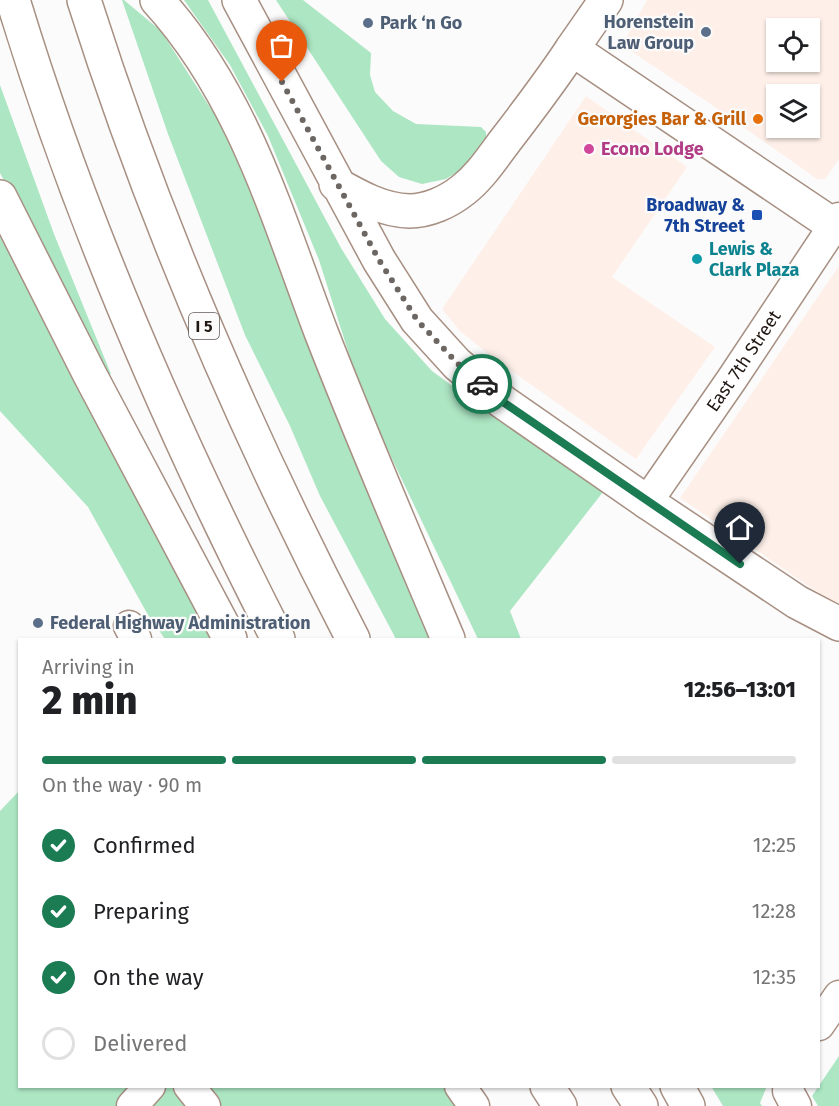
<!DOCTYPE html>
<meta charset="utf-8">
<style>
:root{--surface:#fff;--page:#f6f6f6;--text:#202124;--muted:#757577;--line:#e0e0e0;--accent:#1b7c54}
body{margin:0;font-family:"Fira Sans",sans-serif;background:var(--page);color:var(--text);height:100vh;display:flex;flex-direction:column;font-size:22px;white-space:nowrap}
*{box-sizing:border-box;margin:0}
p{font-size:20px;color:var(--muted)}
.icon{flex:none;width:33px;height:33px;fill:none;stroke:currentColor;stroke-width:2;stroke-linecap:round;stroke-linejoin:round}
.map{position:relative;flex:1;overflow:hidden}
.sheet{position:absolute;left:18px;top:638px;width:802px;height:450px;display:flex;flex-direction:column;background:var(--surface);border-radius:0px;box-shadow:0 2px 4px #0004}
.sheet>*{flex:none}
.tools{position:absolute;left:766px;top:18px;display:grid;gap:12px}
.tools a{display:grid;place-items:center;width:54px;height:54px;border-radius:0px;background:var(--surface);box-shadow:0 2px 4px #0004;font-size:30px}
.pin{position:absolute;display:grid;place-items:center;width:51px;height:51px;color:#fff;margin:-62px -26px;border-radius:50% 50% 50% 0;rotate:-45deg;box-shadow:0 0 6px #0007}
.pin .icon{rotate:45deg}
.courier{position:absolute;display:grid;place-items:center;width:60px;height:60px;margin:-30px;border:4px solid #1b7c54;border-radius:50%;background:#fff;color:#222;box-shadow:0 2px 8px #0007}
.overview em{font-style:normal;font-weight:800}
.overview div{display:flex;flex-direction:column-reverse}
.overview{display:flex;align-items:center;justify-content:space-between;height:102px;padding:0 24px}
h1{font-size:39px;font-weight:800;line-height:45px}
.bar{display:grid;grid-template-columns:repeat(4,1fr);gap:9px 6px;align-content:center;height:72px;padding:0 24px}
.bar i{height:8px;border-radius:4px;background:var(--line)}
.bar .selected{background:var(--accent)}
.bar p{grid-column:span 4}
ol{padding:0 24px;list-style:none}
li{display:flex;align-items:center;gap:18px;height:66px}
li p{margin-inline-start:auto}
li .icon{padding:6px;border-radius:50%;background:var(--accent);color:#fff;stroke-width:4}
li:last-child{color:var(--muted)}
li i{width:33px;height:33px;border:3px solid var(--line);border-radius:50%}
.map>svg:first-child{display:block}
.built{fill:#fef0e9;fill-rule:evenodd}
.green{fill:#ade6c3}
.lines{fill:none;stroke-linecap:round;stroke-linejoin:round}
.street-casing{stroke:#a78f82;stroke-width:33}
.secondary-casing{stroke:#a78f82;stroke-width:36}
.highway-casing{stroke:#a78f82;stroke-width:36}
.street{stroke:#fff;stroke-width:30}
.secondary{stroke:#fff;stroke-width:33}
.highway{stroke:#fff;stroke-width:33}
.done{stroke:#6d6764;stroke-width:6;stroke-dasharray:0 10.8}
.route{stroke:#1b7c54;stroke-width:8}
.service-dot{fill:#5c6f8a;stroke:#fbfbfb;stroke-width:2}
.food-dot{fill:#e8710a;stroke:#fbfbfb;stroke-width:2}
.hotel-dot{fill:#d1479c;stroke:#fbfbfb;stroke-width:2}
.transit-dot{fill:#1a4fb4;stroke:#fbfbfb;stroke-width:2}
.culture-dot{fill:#0f9aa8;stroke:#fbfbfb;stroke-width:2}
.labels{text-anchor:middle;stroke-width:4.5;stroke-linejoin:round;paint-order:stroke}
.shield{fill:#fbfbfb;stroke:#625b58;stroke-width:1.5}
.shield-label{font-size:16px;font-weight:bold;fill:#201712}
.service-label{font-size:18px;font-weight:bold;fill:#4e5e75;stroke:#fbfbfb;text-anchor:start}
.food-label{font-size:18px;font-weight:bold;fill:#c56008;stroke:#fbfbfb;text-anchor:end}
.hotel-label{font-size:18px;font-weight:bold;fill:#b23c85;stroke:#fbfbfb;text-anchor:start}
.transit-label{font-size:18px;font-weight:bold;fill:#164399;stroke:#fbfbfb;text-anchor:end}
.culture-label{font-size:18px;font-weight:bold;fill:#0d838f;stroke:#fbfbfb;text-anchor:start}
.street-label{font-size:18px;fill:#201712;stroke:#fbfbfb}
</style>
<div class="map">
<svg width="839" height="1106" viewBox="0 0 839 1106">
<rect width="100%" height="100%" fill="#fbfbfb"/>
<path class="built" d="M 647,0 L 839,0 L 839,159 L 825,179 L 817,179 L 709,103 L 626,48 L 627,36 ZM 810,28 L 810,62 L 777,62 L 777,28 ZM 810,94 L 810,128 L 777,128 L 777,94 Z
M 586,96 L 687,167 L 612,277 L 715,347 L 636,459 L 492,357 L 460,331 L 442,309 Z
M 839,266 L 839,607 L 680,498 Z"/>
<path class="green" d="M 122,0 L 124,0 L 161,31 L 215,115 L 235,150 L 314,350 L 357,467 L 430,639 L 396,639 L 320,496 L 290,426 L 245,335 L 168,134 Z
M 184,0 L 208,0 L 341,248 L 385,319 L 432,371 L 517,433 L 603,492 L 510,611 L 521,639 L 478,639 L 363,398 L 319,260 L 268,136 L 230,65 Z
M 276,0 L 303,0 L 371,53 L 370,75 L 375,92 L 393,111 L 416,124 L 481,127 L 486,132 L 486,139 L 464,168 L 446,179 L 422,184 L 399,177 L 381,161 Z
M 0,85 L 54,234 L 111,374 L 107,376 L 0,173 Z
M 0,237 L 213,639 L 165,639 L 148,615 L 88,507 L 0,411 Z
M 19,791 L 20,1086 L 460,1086 L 473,1106 L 0,1106 L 0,811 Z
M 839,1056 L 839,1106 L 818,1106 L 812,1096 Z
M 711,1086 L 767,1086 L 760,1103 L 762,1106 L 723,1106 Z"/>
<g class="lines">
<g class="street-casing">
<g id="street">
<path id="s1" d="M 647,502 L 732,379 L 839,218"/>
<path d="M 129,626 L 136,639"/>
<path d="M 819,1025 L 839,996"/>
<path d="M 189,1086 L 205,1106"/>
<path d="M 460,1086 L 474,1106"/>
<path d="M 789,1086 L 788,1091 L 796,1106"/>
<path d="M 132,1106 L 150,1086"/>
</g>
</g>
<g class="secondary-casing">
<path id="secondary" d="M 606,0 L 572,49 L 839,229
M 647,502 L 797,602 L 839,624"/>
</g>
<g class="highway-casing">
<path id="highway" d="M 13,0 C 80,221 173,434 278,639
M 84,0 C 154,221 246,433 353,639
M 157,0 C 243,94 277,216 321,332 C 361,435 405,537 448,639
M 239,0 L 379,260 L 417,320 L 457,364 L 503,402 L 647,502
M 336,184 C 359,197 382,210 409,211 C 428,211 448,202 463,190 C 480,177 492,158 505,141 C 528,111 551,81 572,49
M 0,197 L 90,375 L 230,639
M 547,1086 L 560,1106
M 628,1086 L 641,1106
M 677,1086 L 688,1106"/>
</g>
<use href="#street" class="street"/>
<use href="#secondary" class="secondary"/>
<use href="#highway" class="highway"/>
</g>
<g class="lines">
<path class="done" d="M 282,82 L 379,260 L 417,320 L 458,364 L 482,384"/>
<path class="route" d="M 482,384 L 503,402 L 740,564"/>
</g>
<g class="service-dot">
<circle cx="368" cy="23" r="6"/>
<circle cx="706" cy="32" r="6"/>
<circle cx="38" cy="623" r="6"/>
</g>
<circle class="food-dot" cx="758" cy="119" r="6"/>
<circle class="hotel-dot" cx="589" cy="149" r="6"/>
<rect class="transit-dot" x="751" y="209" width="12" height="12" rx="3"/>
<circle class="culture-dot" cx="697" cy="259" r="6"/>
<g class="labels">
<rect class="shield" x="189" y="313" width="30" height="26" rx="4.5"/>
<g class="shield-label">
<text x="204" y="332">I 5</text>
</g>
<g class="service-label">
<text x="694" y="28" text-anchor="end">Horenstein<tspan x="694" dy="21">Law Group</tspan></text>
<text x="380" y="29">Park ‘n Go</text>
<text x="50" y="629">Federal Highway Administration</text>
</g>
<g class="food-label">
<text x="746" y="125">Gerorgies Bar &amp; Grill</text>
</g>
<g class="hotel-label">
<text x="601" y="155">Econo Lodge</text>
</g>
<g class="transit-label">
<text x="745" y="211">Broadway &amp;<tspan x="745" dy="21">7th Street</tspan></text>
</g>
<g class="culture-label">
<text x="709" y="255">Lewis &amp;<tspan x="709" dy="21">Clark Plaza</tspan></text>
</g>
<g class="street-label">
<text dy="6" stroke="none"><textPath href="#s1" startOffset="171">East 7th Street</textPath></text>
</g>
</g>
</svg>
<div class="tools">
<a><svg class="icon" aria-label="locate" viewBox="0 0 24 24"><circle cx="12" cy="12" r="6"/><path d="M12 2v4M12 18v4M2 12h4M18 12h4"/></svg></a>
<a><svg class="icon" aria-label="layers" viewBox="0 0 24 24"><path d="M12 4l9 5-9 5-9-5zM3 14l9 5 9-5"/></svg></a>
</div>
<div class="pin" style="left:282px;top:82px;background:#ea580c"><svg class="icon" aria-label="bag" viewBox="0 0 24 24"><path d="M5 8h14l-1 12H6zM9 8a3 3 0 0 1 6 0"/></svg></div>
<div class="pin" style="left:740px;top:564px;background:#1f2937"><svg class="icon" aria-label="home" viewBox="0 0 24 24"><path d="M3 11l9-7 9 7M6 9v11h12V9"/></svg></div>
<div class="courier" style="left:482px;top:384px"><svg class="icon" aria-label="car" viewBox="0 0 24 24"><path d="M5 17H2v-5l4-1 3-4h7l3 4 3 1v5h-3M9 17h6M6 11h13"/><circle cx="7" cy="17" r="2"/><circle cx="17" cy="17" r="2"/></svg></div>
<section class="sheet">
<div class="overview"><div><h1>2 min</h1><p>Arriving in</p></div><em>12:56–13:01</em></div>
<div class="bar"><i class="selected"></i><i class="selected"></i><i class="selected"></i><i></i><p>On the way · 90 m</p></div>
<ol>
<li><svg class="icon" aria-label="check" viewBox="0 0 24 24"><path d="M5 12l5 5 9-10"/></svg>Confirmed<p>12:25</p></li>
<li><svg class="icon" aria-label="check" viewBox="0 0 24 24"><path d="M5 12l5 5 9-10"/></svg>Preparing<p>12:28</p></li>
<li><svg class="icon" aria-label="check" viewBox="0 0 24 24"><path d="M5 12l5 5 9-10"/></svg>On the way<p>12:35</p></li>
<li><i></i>Delivered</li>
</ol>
</section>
</div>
